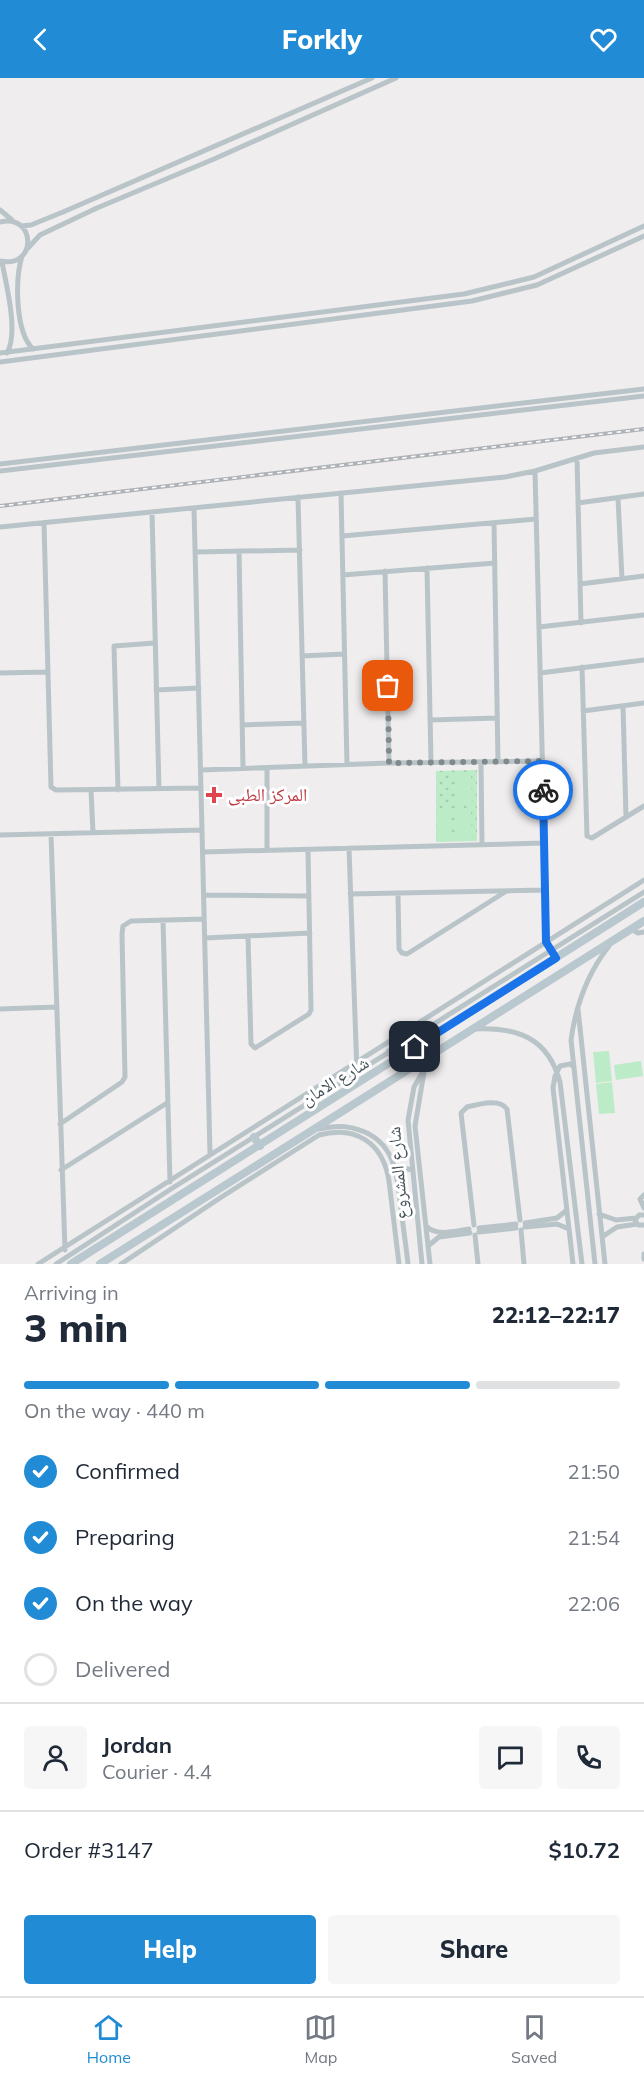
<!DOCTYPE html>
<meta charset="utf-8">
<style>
:root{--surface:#fff;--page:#f6f6f7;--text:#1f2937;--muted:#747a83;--line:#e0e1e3;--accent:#218cd5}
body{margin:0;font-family:Mulish,"Noto Naskh Arabic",sans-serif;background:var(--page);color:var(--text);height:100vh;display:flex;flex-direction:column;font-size:22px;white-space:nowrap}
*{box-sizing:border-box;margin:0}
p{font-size:20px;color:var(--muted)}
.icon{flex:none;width:33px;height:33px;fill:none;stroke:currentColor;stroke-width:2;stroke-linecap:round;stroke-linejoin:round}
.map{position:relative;height:1186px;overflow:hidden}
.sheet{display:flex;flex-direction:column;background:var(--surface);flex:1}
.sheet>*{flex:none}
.pin{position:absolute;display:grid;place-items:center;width:51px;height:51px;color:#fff;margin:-26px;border-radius:12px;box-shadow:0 3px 9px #0006}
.courier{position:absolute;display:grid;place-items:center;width:60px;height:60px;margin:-30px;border:4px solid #1a73e8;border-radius:50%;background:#fff;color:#222;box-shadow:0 2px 8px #0007}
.headline em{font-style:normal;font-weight:800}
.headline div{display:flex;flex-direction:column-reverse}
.headline{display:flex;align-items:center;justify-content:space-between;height:102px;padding:0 24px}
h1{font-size:39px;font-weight:800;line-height:45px}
.bar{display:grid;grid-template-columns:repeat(4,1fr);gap:9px 6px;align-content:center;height:72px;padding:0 24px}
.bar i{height:8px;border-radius:4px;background:var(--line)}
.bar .selected{background:var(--accent)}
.bar p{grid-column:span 4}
.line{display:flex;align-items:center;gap:15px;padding:0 24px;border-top:2px solid var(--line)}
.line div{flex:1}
.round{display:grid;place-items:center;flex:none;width:63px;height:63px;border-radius:6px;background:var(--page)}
ol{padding:0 24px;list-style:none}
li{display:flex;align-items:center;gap:18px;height:66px}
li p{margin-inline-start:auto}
li .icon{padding:6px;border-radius:50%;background:var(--accent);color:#fff;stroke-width:4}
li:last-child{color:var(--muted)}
li i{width:33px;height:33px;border:3px solid var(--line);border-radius:50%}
.action{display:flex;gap:12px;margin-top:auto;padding:12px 24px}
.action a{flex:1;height:69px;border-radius:6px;background:var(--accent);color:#fff;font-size:24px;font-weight:800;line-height:69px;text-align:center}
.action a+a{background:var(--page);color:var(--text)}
header{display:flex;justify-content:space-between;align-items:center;height:78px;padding:0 24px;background:var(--accent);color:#fff;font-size:27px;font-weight:800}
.tab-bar{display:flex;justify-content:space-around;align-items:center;height:84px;border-top:2px solid var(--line);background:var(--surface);font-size:16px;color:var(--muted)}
.tab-bar a{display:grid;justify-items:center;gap:3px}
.tab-bar .selected{color:var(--accent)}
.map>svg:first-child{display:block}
.green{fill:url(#green-dots)}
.pitch{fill:#bcecc7}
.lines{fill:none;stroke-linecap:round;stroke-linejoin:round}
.street{stroke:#b9c4c9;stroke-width:5}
.secondary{stroke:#b9c7ce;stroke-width:8}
.rail-casing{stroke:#afb3b7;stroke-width:4}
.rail{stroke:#fff;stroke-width:1.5;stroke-dasharray:4.5;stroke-linecap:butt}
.done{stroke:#81898d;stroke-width:6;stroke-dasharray:0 10.8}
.route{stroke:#1a73e8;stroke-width:8}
.health-dot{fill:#e0444e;stroke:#fff;stroke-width:2}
.labels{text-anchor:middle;stroke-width:6;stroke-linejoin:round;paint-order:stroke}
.health-label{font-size:18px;fill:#be3a42;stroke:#fff;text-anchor:start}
.street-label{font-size:18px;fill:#465359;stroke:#fff}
</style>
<header><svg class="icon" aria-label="back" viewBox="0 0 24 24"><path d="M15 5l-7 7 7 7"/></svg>Forkly<svg class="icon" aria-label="heart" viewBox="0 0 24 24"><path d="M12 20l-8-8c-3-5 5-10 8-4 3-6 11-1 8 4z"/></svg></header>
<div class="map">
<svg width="644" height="1186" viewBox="0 0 644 1186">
<defs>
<pattern id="green-dots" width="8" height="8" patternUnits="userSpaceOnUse" patternTransform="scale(1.5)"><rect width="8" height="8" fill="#bcecc7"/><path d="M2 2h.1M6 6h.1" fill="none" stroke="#a3ccad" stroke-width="1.8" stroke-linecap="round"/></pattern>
</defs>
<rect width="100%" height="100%" fill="#efeded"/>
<path class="green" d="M 477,692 L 477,763 L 436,764 L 436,693 Z"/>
<path class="pitch" d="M 471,694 L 472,724 L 457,725 L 456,695 Z
M 456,730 L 471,730 L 472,760 L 457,760 Z
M 437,731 L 451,731 L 452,761 L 438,761 Z
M 609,973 L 612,1003 L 596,1005 L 593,974 Z
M 641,983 L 643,998 L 616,1002 L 614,987 Z
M 612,1004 L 615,1035 L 599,1036 L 596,1006 Z"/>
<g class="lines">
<path class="street" d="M 0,132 L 12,142
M 0,144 C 36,135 38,191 0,183
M 21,148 L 31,147 L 63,134 L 372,0
M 28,170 L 40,157 L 97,130 L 214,81 L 396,0
M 22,178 C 15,201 15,254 33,271
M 2,184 C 6,206 19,255 7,275
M 0,275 L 464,216 L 534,199 L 644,148
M 0,284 L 472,223 L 537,207 L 644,158
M 577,380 L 581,545
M 0,386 L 644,311
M 0,393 L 644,318
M 535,393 L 547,865
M 341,415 L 347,687
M 298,419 L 305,688
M 618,420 L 622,501
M 578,425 L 644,416
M 194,430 L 210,1076
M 152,434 L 159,711
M 44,445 L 51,709 L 56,712 L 201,710
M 494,445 L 498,684
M 0,449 L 505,399 L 535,393 L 594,375 L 644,369
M 342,458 L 536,441
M 239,473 L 243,690
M 196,474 L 300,472
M 427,490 L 431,685
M 385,493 L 389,685
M 343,497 L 495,485
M 580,506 L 644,498
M 539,549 L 644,537
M 302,578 L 344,576
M 582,589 L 587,758 L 592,760 L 644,728
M 0,595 L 48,594
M 540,595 L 644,582
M 156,612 L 199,610
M 623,628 L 626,739
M 583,633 L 644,625
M 430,642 L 497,640
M 242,647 L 304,645
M 481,684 L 482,767
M 267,690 L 267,772
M 201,692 L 389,685 L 542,683
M 91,712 L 93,755
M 118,712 L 114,568 L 155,565
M 51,756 L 65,1172
M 0,757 L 202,752
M 349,770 L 357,995
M 203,774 L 544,765
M 350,816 L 545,812
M 398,816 L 399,871 L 402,875 L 407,876 L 505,814
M 204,817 L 309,818
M 163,842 L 170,1104
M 631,851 L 638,855 L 644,854
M 248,858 L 251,966 L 255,970 L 309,936 L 311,932 L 308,772
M 205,860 L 310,855
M 0,931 L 57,929
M 578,931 L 605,1186
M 475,951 C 518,949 548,960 560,1004 L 582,1186
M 424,994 L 415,1048 L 430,1186
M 60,1046 L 122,1004 L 125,999 L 122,856 L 123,848 L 131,843 L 204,841
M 319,1051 C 350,1043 384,1054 394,1088 C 398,1101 399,1116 401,1130 C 403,1149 406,1167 408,1186
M 61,1092 L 167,1025
M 396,1093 L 404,1090 L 412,1092
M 644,1117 L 640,1121 L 644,1130
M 599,1136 L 616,1142 L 636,1140
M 644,1137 L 639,1137 L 635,1142 L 638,1147 L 644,1147
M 525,1145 L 557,1140 L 567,1132
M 474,1147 L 461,1035 L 467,1029 C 479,1026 500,1020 507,1031 L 520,1142
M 426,1148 C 437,1159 455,1153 469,1151
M 525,1149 L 557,1146 L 569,1151
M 479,1150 L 516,1146
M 521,1152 L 524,1186
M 479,1154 L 516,1150
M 475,1157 L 478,1186
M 602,1159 L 617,1149 L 637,1146
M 428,1168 L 439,1159 L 470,1155
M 644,1176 L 644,1181
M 38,1186 L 644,802
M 56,1186 L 171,1111 L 644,814
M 121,1186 L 220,1120 L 319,1057 C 356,1047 383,1065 389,1103 L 399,1186
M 422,1186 L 408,1042 L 414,1009 L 425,990 L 436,977
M 573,1186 L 553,1010 L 555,998 L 560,988 L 570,986 L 574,989
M 595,1186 L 571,962 C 576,926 587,896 609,868"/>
<path class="secondary" d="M 390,974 L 395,982
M 254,1059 L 260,1068
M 71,1186 L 644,824
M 100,1186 L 644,843"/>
<g class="rail-casing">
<path id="rail" d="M 0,428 L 644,351"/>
</g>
<use href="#rail" class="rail"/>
</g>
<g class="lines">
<path class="done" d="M 388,608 L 389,685 L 542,683 L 543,712"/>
<path class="route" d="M 415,969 L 556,880 L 546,864 L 543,712"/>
</g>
<path class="health-dot" d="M211 708h6v6h6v6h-6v6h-6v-6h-6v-6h6z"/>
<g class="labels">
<g class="health-label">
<text x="228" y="723">المركز الطبى</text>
</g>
<g class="street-label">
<text transform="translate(335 1003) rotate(-32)" y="6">شارع الامان</text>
<text transform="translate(398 1095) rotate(-95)" y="6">شارع المشروع</text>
</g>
</g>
</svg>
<div class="pin" style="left:388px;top:608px;background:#ea580c"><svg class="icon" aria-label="bag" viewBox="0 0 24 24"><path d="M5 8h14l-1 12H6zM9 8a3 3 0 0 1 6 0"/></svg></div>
<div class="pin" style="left:415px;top:969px;background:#1f2937"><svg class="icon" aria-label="home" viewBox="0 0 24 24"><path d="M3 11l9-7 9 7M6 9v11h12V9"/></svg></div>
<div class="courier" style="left:543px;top:712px"><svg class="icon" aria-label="bike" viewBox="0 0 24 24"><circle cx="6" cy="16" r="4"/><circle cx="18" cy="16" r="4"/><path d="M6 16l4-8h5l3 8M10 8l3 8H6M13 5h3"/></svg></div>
</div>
<section class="sheet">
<div class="headline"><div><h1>3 min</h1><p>Arriving in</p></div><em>22:12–22:17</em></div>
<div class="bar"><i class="selected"></i><i class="selected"></i><i class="selected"></i><i></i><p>On the way · 440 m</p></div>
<ol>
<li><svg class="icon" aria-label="check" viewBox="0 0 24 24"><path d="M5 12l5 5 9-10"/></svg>Confirmed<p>21:50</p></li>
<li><svg class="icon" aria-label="check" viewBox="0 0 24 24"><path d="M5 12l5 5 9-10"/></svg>Preparing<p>21:54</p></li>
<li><svg class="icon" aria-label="check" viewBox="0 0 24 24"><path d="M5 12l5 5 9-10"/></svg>On the way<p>22:06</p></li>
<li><i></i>Delivered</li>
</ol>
<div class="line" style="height:108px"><a class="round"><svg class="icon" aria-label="person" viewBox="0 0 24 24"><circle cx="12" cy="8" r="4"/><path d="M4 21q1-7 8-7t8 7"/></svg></a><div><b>Jordan</b><p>Courier · 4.4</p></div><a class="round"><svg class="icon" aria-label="chat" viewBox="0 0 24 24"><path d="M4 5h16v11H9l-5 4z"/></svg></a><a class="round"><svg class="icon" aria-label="phone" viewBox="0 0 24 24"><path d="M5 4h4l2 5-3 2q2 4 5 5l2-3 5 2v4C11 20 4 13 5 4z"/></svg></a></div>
<div class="line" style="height:78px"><div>Order #3147</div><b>$10.72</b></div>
<div class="action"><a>Help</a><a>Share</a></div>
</section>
<nav class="tab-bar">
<a class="selected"><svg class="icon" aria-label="home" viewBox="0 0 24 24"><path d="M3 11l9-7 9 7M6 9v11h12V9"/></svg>Home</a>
<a><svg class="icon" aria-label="map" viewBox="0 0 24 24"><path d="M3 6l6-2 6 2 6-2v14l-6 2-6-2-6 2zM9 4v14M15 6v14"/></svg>Map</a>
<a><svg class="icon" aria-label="saved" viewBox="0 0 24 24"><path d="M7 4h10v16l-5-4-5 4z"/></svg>Saved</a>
</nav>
